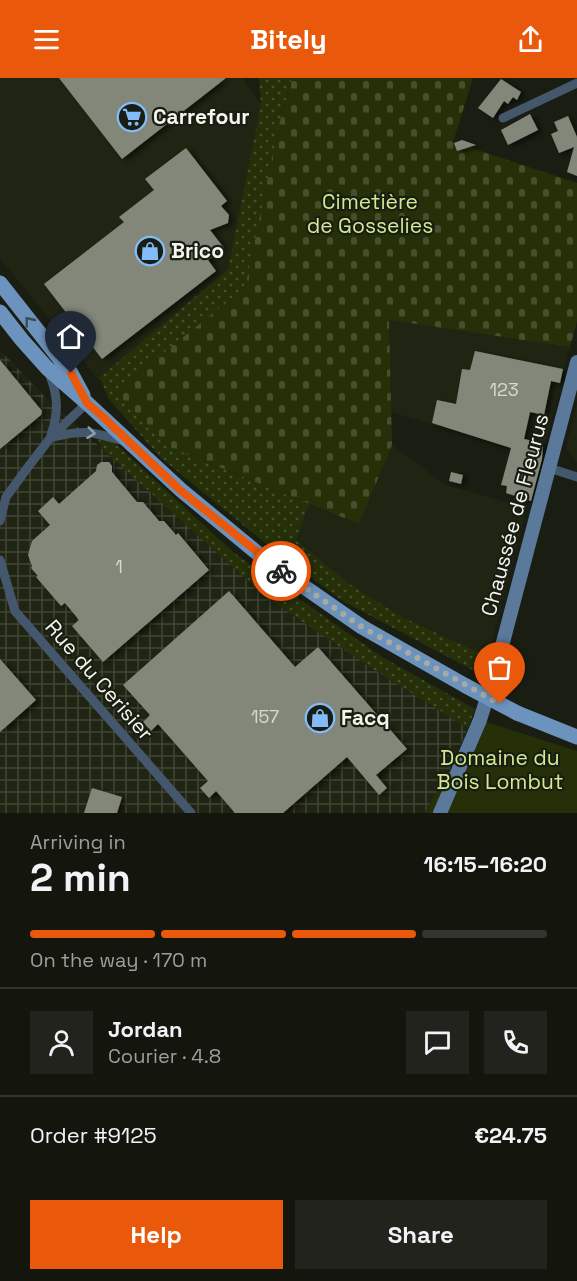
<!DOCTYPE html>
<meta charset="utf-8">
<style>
:root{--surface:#14160e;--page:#21231c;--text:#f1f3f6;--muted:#9d9f9e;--line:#33352e;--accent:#ea580c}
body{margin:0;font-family:"Space Grotesk",sans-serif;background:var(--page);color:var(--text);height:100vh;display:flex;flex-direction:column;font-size:22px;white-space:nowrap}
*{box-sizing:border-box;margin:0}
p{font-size:20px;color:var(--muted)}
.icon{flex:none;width:33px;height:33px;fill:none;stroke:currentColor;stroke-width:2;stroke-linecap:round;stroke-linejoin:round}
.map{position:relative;height:735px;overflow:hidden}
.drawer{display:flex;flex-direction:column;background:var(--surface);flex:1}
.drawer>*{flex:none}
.pin{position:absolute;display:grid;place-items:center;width:51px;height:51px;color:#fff;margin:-62px -26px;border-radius:50% 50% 50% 0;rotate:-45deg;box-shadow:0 0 6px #0007}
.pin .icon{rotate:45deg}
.courier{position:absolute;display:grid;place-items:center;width:60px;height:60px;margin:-30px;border:4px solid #ea580c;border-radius:50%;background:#fff;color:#222;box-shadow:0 2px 8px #0007}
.head em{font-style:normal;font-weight:700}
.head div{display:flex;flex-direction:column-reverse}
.head{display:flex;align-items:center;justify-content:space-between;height:102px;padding:0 30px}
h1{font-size:39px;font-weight:700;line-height:45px}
.bar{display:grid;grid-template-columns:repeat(4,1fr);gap:9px 6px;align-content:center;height:72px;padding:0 30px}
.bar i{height:8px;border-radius:4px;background:var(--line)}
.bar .active{background:var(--accent)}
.bar p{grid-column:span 4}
.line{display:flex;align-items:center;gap:15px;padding:0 30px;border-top:2px solid var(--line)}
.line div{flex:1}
.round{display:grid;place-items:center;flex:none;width:63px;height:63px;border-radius:0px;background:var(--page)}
.primary-button{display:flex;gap:12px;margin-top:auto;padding:12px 30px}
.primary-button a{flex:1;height:69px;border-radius:0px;background:var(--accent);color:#fff;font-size:24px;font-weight:700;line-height:69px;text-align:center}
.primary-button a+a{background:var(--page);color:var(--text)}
header{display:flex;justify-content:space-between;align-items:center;height:78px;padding:0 30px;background:var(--accent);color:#fff;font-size:27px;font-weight:700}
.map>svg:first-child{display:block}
.built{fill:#202513}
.industrial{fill:url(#industrial-grid)}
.grass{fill:url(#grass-dots)}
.cemetery{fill:url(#cemetery-stones)}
.park{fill:#263008}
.building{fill:#838779;filter:url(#shadow)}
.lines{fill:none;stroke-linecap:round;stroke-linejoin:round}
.minor{stroke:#45576c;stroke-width:9}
.secondary{stroke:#5b799a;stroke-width:14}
.primary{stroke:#6c93bd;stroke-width:15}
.primary-bridge{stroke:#6c93bd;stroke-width:15}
.oneway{stroke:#3b4d56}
.oneway2{stroke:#949fa6}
.done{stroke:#a8aaa1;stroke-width:6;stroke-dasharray:0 10.8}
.route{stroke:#ea580c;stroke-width:8}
.labels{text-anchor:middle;stroke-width:4.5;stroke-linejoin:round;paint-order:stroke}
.number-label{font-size:18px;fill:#d8dad1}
.poi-label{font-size:21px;font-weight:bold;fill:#f4f6ee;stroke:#1a1e12;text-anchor:start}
.park-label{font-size:21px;fill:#d1eb8f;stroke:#1a1e12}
.street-label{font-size:21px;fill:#f4f6ee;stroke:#1a1e12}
</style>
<header><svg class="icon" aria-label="menu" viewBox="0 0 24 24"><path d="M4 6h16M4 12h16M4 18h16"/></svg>Bitely<svg class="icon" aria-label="share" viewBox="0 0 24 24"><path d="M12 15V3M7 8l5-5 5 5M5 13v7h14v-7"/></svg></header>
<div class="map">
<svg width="577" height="735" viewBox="0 0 577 735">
<defs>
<pattern id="industrial-grid" width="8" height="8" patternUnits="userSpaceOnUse" patternTransform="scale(1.5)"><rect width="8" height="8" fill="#202513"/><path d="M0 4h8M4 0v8" fill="none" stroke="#414536"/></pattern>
<pattern id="grass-dots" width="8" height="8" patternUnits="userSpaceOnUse" patternTransform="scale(1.5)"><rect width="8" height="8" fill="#263008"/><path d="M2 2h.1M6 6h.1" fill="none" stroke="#464f2c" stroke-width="1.8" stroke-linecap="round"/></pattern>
<pattern id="cemetery-stones" width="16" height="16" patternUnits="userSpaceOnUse" patternTransform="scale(1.5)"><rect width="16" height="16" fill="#263008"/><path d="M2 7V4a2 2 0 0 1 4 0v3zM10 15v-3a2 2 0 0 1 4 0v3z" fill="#464f2c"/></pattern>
<filter id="shadow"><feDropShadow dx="4" dy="2" stdDeviation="3" flood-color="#0009"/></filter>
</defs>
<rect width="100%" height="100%" fill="#1a1e12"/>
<path class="built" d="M 0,0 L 242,0 L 261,26 L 228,191 L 98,301 L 0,180 Z
M 389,242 L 570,269 L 542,378 L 391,334 Z
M 577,326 L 577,385 L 566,371 Z
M 392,367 L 446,407 L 527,430 L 488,579 L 400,538 L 348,505 L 295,462 L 309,426 L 359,446 Z"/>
<path class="industrial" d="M 0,272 L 45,319 L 267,520 L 379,595 L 468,650 L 430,735 L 0,735 Z"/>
<path class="grass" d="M 259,0 L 292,0 L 284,28 L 245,210 L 116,313 L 170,369 L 309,426 L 296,462 L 348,505 L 400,538 L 488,579 L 482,597 L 343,523 L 275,473 L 160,379 L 108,320 L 101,302 L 98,301 L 228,191 L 261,26 Z
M 107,358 L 234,475 L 382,579 L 475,631 L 468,650 L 379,595 L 267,520 L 101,370 L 98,361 Z"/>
<path class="cemetery" d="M 292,0 L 473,0 L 453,64 L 577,105 L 577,243 L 570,269 L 389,242 L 392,367 L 359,446 L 170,369 L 115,313 L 245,210 L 279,47 Z"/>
<path class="park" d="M 480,642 L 577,673 L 577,735 L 424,735 Z"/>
<path class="building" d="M 59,0 L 226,0 L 122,81 Z
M 501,1 L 521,14 L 517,22 L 513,19 L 508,26 L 504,23 L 493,40 L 478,30 Z
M 530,36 L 538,52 L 508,67 L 501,52 Z
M 568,38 L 577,59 L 577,98 L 567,94 L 574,69 L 559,75 L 551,56 L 558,53 L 554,44 Z
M 462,62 L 476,67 L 457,73 L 454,65 Z
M 186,70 L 227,123 L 221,128 L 229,137 L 228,145 L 210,152 L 224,170 L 208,182 L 216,193 L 102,281 L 44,206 L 124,144 L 119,139 L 154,112 L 145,101 Z
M 475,273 L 563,291 L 560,305 L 551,303 L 544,337 L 530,334 L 524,361 L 543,365 L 542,381 L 531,423 L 506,415 L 507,408 L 501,407 L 511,370 L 432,345 L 437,322 L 456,326 L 462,291 L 470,292 Z
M 0,282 L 42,333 L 41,337 L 0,371 Z
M 101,384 L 109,384 L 112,388 L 112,394 L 137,424 L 143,424 L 159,443 L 164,443 L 176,457 L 178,455 L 209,492 L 103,584 L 72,548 L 79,542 L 65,525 L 61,528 L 36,499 L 38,498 L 31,490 L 32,488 L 28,477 L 32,463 L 50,447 L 38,433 L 53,419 L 59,426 L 96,393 L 97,387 Z
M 451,394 L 463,397 L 461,406 L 449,403 Z
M 229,513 L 295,589 L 318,569 L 407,671 L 376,697 L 387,710 L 379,717 L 347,679 L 283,735 L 235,735 L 216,713 L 209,720 L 200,710 L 208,703 L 158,646 L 151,653 L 143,644 L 150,637 L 123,607 Z
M 0,581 L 36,622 L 0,654 Z
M 92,710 L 122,719 L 117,735 L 84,735 Z"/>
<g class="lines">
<path class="minor" d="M 503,40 L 577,5
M 49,295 C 58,317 59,334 51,357
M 53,359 C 86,351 92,354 124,363
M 549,390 L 577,399
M 0,443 L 6,419 L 28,389 L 51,359 L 87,325
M 0,482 L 15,533 L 191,735"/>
<path class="secondary" d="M 440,735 L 480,642 L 497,587 L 577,284"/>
<path class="primary" d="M 0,205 L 71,295 L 83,317
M 0,234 L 22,262 L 47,290 L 87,325 L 181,412 L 267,483 L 362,549 L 466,608
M 517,635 L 577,659"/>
<path class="primary-bridge" d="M 466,608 L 517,635"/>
</g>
<defs><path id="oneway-chevron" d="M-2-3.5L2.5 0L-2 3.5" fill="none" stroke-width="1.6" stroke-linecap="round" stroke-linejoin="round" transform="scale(1.5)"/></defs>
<use class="oneway" href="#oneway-chevron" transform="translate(29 243) rotate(-129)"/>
<use class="oneway2" href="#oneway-chevron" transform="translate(91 355) rotate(7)"/>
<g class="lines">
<path class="done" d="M 281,493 L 362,549 L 500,626"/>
<path class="route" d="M 71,295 L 87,325 L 102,338 L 180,412 L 281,493"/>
</g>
<defs>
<g id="supermarket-ring" transform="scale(1.5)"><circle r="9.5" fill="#1a1e12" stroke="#82bcfa" stroke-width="1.5"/><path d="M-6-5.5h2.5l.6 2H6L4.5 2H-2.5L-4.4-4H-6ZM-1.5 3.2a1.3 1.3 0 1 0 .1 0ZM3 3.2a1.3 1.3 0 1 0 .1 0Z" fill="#82bcfa"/></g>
<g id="shop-ring" transform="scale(1.5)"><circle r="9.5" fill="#1a1e12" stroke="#82bcfa" stroke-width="1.5"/><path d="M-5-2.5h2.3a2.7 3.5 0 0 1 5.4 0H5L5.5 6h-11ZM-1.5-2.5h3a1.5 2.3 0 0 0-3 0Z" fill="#82bcfa"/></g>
</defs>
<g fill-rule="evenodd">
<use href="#supermarket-ring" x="132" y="39"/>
<use href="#shop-ring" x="150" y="173"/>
<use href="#shop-ring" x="320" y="640"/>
</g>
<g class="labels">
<g class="number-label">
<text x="504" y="318">123</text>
<text x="119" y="495">1</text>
<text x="265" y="645">157</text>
</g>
<g class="poi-label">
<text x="153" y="46">Carrefour</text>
<text x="171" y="180">Brico</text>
<text x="341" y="647">Facq</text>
</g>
<g class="park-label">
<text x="370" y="131">Cimetière<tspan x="370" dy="24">de Gosselies</tspan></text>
<text x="500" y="687">Domaine du<tspan x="500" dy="24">Bois Lombut</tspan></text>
</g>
<g class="street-label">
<text transform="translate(515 437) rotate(-75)" y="7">Chaussée de Fleurus</text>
<text transform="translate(99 602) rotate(49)" y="7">Rue du Cerisier</text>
</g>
</g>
</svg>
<div class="pin" style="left:500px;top:626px;background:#ea580c"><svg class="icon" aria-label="bag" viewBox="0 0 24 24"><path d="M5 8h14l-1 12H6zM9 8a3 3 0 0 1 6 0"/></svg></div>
<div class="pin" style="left:71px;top:295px;background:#1f2937"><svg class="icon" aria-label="home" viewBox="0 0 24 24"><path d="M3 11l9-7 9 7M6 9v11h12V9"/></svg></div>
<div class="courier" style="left:281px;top:493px"><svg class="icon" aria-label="bike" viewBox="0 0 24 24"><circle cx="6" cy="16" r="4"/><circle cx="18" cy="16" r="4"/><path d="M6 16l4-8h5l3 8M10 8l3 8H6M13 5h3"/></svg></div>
</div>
<section class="drawer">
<div class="head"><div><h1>2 min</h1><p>Arriving in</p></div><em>16:15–16:20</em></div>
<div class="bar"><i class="active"></i><i class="active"></i><i class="active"></i><i></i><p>On the way · 170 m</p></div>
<div class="line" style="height:108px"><a class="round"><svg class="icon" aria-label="person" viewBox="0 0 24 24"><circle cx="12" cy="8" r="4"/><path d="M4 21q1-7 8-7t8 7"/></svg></a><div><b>Jordan</b><p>Courier · 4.8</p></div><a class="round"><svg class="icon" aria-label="chat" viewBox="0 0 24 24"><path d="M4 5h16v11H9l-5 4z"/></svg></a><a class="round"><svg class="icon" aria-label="phone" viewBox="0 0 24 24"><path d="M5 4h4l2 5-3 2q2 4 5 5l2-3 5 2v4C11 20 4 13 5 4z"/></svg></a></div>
<div class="line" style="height:78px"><div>Order #9125</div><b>€24.75</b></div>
<div class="primary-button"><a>Help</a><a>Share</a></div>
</section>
